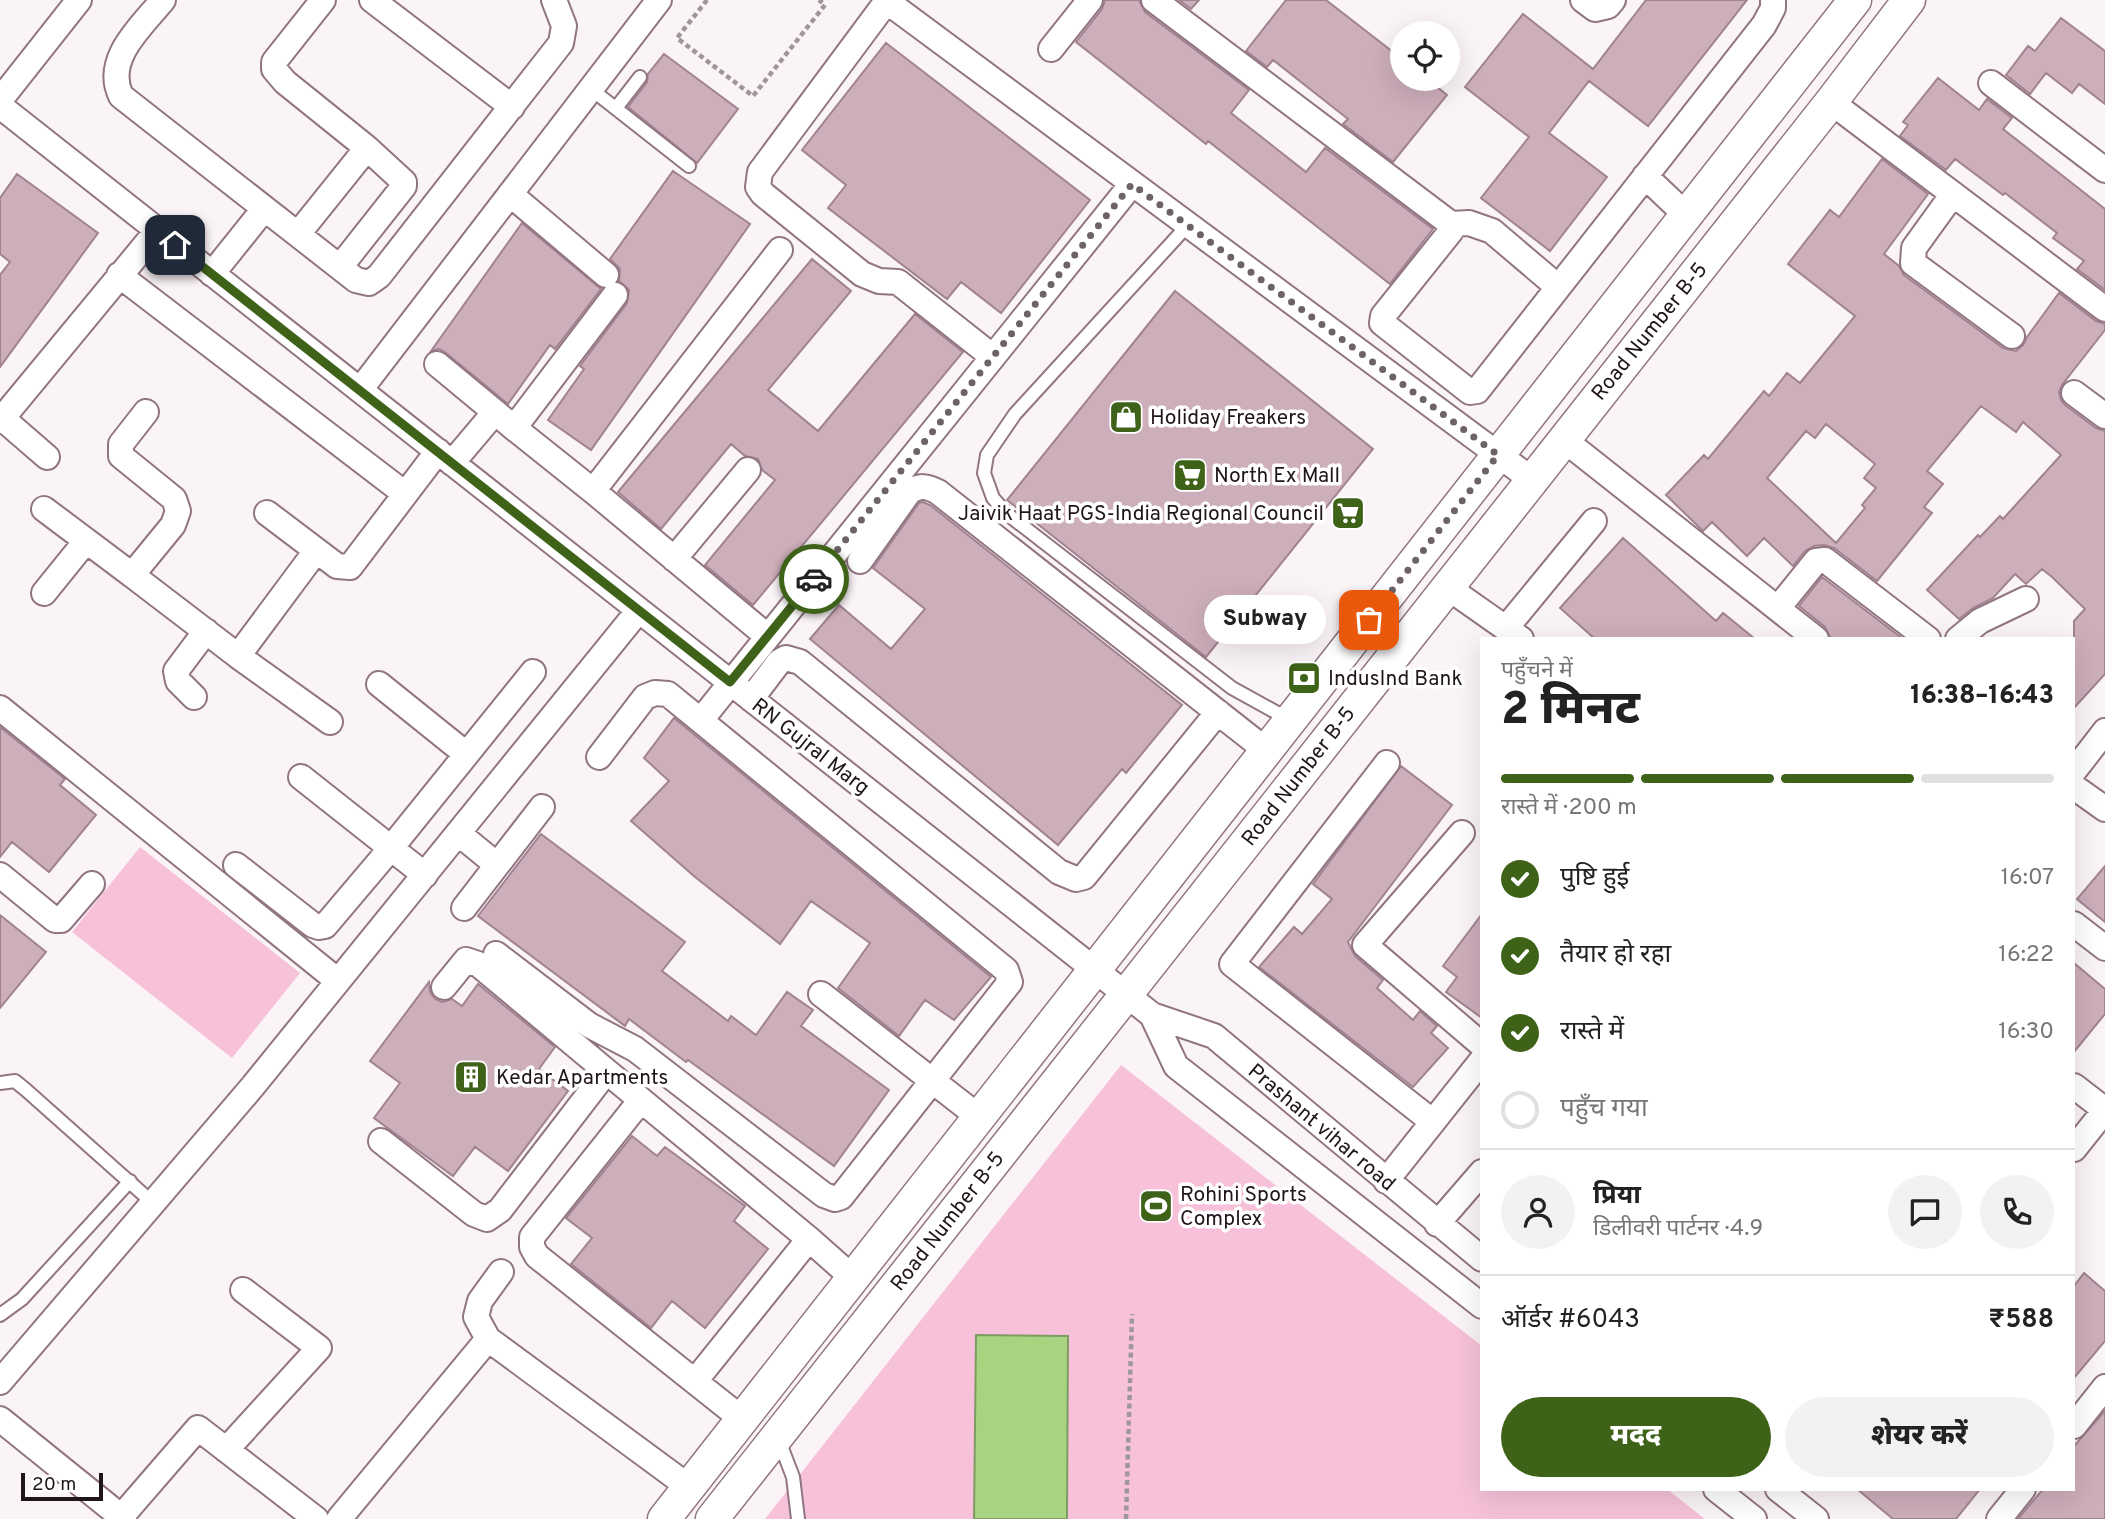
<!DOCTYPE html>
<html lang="hi">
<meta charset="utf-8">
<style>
:root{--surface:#fff;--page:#f2f2f2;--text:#222;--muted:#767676;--line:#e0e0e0;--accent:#3f6219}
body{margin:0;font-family:Overpass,"Noto Sans Devanagari",sans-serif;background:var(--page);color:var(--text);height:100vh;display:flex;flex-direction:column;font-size:26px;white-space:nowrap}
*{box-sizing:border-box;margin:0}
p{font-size:23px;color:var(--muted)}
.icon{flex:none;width:38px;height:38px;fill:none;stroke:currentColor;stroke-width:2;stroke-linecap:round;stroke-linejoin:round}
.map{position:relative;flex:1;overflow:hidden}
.panel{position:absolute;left:1480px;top:637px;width:595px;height:854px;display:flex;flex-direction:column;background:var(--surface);border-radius:0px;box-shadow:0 7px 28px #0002}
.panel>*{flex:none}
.tools{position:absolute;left:1390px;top:21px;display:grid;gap:14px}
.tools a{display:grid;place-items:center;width:70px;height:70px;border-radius:50%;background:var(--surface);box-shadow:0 7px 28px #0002;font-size:35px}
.scale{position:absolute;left:21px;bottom:18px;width:82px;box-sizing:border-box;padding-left:7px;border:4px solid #20151a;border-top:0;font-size:19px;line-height:24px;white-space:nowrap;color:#20151a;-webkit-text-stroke:5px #fff;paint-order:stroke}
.pin{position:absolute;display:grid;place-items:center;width:60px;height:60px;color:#fff;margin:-30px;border-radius:14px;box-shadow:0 4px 10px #0006}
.courier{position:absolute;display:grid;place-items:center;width:70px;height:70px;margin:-35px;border:5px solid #3f6219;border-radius:50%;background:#fff;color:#222;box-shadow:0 2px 9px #0007}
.bubble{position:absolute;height:49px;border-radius:24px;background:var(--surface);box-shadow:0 7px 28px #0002;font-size:23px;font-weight:800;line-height:49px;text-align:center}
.overview em{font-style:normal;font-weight:800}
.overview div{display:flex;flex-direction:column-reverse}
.overview{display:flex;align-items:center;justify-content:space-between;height:119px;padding:0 21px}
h1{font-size:46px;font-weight:800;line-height:52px}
.bar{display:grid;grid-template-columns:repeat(4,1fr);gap:10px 7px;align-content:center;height:84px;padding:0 21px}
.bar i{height:9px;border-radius:5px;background:var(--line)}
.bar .on{background:var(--accent)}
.bar p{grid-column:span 4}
.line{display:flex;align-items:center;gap:18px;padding:0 21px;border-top:2px solid var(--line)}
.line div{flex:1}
.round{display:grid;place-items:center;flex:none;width:74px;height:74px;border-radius:37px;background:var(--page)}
ol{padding:0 21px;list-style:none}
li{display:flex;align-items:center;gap:21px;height:77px}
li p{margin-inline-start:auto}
li .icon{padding:7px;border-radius:50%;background:var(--accent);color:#fff;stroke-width:4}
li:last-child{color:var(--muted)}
li i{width:38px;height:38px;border:4px solid var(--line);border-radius:50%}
.primary-button{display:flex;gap:14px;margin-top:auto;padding:14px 21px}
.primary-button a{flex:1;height:80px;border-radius:42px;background:var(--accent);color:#fff;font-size:28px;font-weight:800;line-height:80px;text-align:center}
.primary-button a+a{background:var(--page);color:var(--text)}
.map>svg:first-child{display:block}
.green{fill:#f7c2d9}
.water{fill:#a8d482;stroke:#7f9b63;stroke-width:2}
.building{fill:#cdaebb;stroke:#a18390;stroke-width:2;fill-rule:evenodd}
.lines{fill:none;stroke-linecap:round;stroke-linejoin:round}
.service-casing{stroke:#927582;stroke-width:16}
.minor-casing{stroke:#927582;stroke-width:28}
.tertiary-casing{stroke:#927582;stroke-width:35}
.path{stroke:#9e9699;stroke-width:4.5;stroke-dasharray:5 3.5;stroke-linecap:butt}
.service{stroke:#fff;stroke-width:12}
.minor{stroke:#fff;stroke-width:24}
.tertiary{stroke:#fff;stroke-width:32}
.done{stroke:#6d6367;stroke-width:7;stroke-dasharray:0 12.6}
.route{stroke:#3f6219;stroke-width:9}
.labels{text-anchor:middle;stroke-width:7;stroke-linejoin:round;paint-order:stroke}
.street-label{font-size:21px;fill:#20151a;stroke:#fff}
.poi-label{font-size:21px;fill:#20151a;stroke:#fff;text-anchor:start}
</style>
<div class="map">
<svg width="2105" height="1519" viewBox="0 0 2105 1519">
<rect width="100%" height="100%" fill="#fbf4f7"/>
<path class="green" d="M 140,847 L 300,973 L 232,1058 L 72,932 Z
M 1121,1065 L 1482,1346 L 1482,1489 L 1667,1489 L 1705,1519 L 765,1519 Z"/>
<path class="water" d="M 976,1335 L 1068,1336 L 1067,1519 L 974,1519 Z"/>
<path class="building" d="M 1105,0 L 1139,0 L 1145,12 L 1249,90 L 1231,113 L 1306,172 L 1325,148 L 1433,229 L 1390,284 L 1208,141 L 1206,144 L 1076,42 L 1102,9 Z
M 1179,0 L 1199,0 L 1191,9 Z
M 1286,0 L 1326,0 L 1402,59 L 1402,79 L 1427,79 L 1447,95 L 1393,162 L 1343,124 L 1348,119 L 1273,60 L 1267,67 L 1246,51 Z
M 1646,0 L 1747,0 L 1648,126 L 1589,81 L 1549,133 L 1607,177 L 1550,251 L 1481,198 L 1529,137 L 1465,87 L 1523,14 L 1593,69 Z
M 2061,18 L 2105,51 L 2105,104 L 2079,84 L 2072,93 L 2046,73 L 2030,94 L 2006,75 L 2028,46 L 2035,51 Z
M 886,43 L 1090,200 L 1001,313 L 961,282 L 947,299 L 828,208 L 846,185 L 802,150 Z
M 664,54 L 738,109 L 697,163 L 628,107 L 647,82 L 648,74 Z
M 1938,78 L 1979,110 L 1987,99 L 2012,118 L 2003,129 L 2105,209 L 2105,290 L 2077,269 L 2084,261 L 2053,238 L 2057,233 L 2005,193 L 2003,195 L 1955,159 L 1946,170 L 1900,136 L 1908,125 L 1903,122 Z
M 1882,159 L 1928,194 L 1884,254 L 1899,266 L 1904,275 L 2003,348 L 2016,351 L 2023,345 L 2027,337 L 2059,293 L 2096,321 L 2105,324 L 2105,330 L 2062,385 L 2059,392 L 2061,400 L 2065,405 L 2096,428 L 2105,431 L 2105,674 L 2074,708 L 2074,621 L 2085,609 L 2052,577 L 2042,569 L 2026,584 L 2015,574 L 1993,598 L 1973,608 L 1959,619 L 1927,590 L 1978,535 L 1980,537 L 2000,516 L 2003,519 L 2061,455 L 2023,422 L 2016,432 L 1981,406 L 1927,471 L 1943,484 L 1924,507 L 1932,513 L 1877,581 L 1834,548 L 1824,545 L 1814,546 L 1805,551 L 1793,566 L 1764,538 L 1747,556 L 1712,522 L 1703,531 L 1666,495 L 1704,455 L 1708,459 L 1764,391 L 1769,396 L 1787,373 L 1800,383 L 1855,316 L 1788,264 L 1830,210 L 1839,217 ZM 1826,424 L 1875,464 L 1864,478 L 1876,488 L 1862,505 L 1865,508 L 1836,543 L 1767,478 L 1806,431 L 1815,438 Z
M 673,171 L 750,224 L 591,450 L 548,420 L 584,369 L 580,366 L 627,303 L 629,290 L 619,281 L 620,269 L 610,259 Z
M 17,174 L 98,233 L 0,367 L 0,275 L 10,262 L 0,254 L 0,198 Z
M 522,223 L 601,289 L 555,349 L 550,345 L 508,404 L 446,353 L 439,349 L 431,351 Z
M 812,259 L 851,291 L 768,390 L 818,431 L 915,314 L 963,352 L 753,605 L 705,565 L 775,480 L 762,470 L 758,459 L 745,456 L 731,444 L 661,529 L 618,492 Z
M 1175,291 L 1373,449 L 1206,657 L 1007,500 Z
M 923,502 L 930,505 L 1182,705 L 1126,773 L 1122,769 L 1058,845 L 810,639 L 839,605 L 891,649 L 925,609 L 873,568 L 919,503 Z
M 1623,538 L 1716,621 L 1723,613 L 1755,639 L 1595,639 L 1560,608 Z
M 1822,577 L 1903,639 L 1831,639 L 1825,627 L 1799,606 Z
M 674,718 L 991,977 L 954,1020 L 925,1000 L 899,1036 L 838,988 L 870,943 L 811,901 L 780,944 L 695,877 L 631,821 L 669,781 L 644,758 Z
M 0,727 L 65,779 L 60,785 L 96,815 L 49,872 L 12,842 L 0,857 Z
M 1401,766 L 1452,805 L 1348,942 L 1355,956 L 1383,980 L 1377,988 L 1413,1020 L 1420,1011 L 1437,1026 L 1431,1033 L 1448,1048 L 1413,1087 L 1259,967 L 1294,927 L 1302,934 L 1332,899 L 1313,884 Z
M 541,834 L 685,942 L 662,971 L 728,1021 L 731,1016 L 756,1035 L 787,992 L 813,1010 L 801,1026 L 889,1090 L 834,1166 L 688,1060 L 686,1062 L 629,1019 L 625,1026 L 478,916 Z
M 2105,866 L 2105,922 L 2077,899 Z
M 1482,914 L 1482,1018 L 1446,992 L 1457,977 L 1443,966 Z
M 0,915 L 46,952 L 0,1008 Z
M 2074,963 L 2105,989 L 2105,1014 L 2074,1052 Z
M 429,982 L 430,992 L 435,999 L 442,1002 L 452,999 L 462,1006 L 478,984 L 555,1047 L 539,1069 L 568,1091 L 508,1171 L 475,1147 L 453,1176 L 374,1118 L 400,1083 L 370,1061 Z
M 632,1136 L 657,1156 L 665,1147 L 745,1206 L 734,1221 L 768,1249 L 705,1328 L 672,1301 L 651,1328 L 571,1264 L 592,1238 L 566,1218 Z
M 2084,1273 L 2105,1291 L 2105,1341 L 2074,1378 L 2074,1286 Z
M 2105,1411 L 2105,1519 L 2018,1519 L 2043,1489 L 2074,1489 L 2074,1446 Z
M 1857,1489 L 1980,1489 L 1956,1519 L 1893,1519 Z"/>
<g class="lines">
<g class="service-casing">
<path id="service" d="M 591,89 L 689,166
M 616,108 L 640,77
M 1188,225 L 1015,414 L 987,455 L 984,473 L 993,498 L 1006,513 L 1232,688 L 1290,720
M 0,1083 L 15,1081 L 26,1090 L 153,1203
M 0,1315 L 22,1299 L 130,1181
M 778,1438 L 793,1477 L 798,1519"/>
</g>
<g class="minor-casing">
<path id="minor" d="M 163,0 C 142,26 103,59 121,96 L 356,280 L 369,283 L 379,276 L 561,43 L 564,26 L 554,0
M 323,0 L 274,62 L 274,69 L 285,82 L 367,148 L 404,182 L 404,186 L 340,267
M 372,0 L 512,107
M 885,0 L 1531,479
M 1154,0 L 1451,224 L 1451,231 L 1383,316 L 1382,323 L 1470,392 L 1477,391 L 1764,25 L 1773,8 L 1773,0
M 1583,0 L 1595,9 L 1608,6 L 1613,0
M 887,1 L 760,172 L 758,187 L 763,194 L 862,274 L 879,281 L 898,282 L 993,357
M 1051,49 L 1090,0
M 1991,83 L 2105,170
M 0,100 L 79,0
M 1831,102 L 2105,309
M 0,106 L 1152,1015 L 1214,1036 L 1482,1259
M 1645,176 L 1686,215
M 510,194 L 606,275
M 1953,194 L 1914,248 L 1913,263 L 2012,336
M 1451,224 L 1469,223 L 1492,231 L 1558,287
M 298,234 L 367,148
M 212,274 L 264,209
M 119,275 L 404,493
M 437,364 L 495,412
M 360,390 L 659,0
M 2074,393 L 2105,416
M 146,412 L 121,444 L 121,456 L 174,499 L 178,511 L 173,525 L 132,575 L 238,656 L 330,722
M 2,418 L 47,457
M 0,421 L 157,231
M 514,428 L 593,491 L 780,250
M 1563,439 L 1816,639
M 452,463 L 495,412 L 514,428 L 615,295
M 593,491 L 767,636
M 44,509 L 132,575
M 267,513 L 337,566 L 350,567 L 438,451
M 674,559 L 748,470
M 860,561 L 909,492 C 920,485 927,486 938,492 L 1267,751
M 1447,587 L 1521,639
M 44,593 L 86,541
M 1778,608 L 1816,561 L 1825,560 L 1928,639
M 1506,628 L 1594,521
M 1958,639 L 1980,621 L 2026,599
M 238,656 L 316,551
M 379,684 L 466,754
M 194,697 L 178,681 L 176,671 L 206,631
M 751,699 L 779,662 L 786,658 L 800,662 L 1059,872 L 1076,879 L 1084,877 L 1218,712
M 0,708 L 338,981
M 701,720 L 1132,184
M 1387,763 L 1232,964 L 1433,1122
M 2074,771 L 2105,731
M 301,777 L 425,875
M 2074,787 L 2105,809
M 458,833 L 497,865
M 1462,833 L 1365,945 L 1482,1045
M 236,865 L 313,925 L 319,927 L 325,926 L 391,848 L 533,672
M 0,875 L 55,920 L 61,920 L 92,884
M 464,908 L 542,807
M 2074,924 L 2105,948
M 496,954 L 589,1025 L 635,1049 L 824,1195 L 835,1199 L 841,1197 L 1010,982 L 1006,970 L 668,694 L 655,693 L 645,697 L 599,757
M 444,987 L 466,960 L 478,964 L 641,1100 L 532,1237 L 532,1247 L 537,1256 L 742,1419
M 821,994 L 979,1117
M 1152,1015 L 1176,1066 L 1482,1306
M 2074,1086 L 2105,1110
M 641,1100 L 809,1239
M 381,1141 L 474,1214 L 487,1219 L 500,1210 L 606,1072
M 2074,1149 L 2105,1110
M 1386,1181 L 1482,1060
M 1437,1224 L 1482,1172
M 501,1272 L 480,1301 L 476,1317 L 488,1339 L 689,1487
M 695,1381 L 809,1239 L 853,1278
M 0,1382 L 253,1086 L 639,610
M 0,1419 L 124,1519
M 2074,1426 L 2105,1387
M 226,1450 L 319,1348 L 243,1290
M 1716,1489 L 1754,1519
M 1778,1489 L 1816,1519
M 121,1517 L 198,1428 L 316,1519
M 339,1519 L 488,1339
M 1999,1519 L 2023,1489"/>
</g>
<g class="tertiary-casing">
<path id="tertiary" d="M 664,1519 L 1855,0
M 712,1519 L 1831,102 L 1909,0"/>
</g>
<path class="path" d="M 707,0 L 677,38 L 753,96 L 825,5 L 819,0
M 1126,1519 L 1132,1314"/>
<use href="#service" class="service"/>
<use href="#minor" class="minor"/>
<use href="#tertiary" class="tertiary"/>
</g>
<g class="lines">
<path class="done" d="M 814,579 L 1132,184 L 1498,455 L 1369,620"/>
<path class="route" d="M 175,245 L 730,682 L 814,579"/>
</g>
<defs>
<g id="shop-square" transform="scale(1.75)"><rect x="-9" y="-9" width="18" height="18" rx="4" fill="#3f6219" stroke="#fff"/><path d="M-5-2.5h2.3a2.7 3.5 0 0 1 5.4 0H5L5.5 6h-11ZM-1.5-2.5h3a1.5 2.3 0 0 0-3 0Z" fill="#fff"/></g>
<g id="supermarket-square" transform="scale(1.75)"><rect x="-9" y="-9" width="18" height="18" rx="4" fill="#3f6219" stroke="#fff"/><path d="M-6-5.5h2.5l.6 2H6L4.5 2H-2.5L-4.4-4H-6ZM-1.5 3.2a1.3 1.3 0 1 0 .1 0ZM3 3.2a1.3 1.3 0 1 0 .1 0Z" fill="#fff"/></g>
<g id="bank-square" transform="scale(1.75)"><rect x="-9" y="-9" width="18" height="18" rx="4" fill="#3f6219" stroke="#fff"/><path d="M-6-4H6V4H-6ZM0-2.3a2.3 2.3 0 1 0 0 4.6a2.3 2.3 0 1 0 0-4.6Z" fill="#fff"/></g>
<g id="building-square" transform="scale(1.75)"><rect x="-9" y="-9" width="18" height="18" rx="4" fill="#3f6219" stroke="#fff"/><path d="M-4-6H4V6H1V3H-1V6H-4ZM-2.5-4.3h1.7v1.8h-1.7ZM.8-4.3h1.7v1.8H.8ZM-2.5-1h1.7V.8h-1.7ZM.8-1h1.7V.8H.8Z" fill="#fff"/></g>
<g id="stadium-square" transform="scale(1.75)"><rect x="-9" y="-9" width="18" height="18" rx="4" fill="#3f6219" stroke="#fff"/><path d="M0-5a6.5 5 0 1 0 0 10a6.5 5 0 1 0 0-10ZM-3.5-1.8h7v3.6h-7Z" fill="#fff"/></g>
</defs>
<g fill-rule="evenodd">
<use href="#shop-square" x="1126" y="417"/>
<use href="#supermarket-square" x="1190" y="475"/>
<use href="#supermarket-square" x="1348" y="513"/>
<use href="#bank-square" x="1304" y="678"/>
<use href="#building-square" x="471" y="1077"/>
<use href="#stadium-square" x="1156" y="1206"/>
</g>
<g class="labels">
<g class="street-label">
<text transform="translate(1649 331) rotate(-51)" y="7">Road Number B-5</text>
<text transform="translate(811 746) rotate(38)" y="7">RN Gujral Marg</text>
<text transform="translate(1298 776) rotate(-52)" y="7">Road Number B-5</text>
<text transform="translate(1322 1127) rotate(40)" y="7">Prashant vihar road</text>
<text transform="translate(947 1221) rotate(-52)" y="7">Road Number B-5</text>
</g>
<g class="poi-label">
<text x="1150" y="424">Holiday Freakers</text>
<text x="1214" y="482">North Ex Mall</text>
<text x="1324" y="520" text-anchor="end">Jaivik Haat PGS-India Regional Council</text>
<text x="1328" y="685">IndusInd Bank</text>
<text x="496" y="1084">Kedar Apartments</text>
<text x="1180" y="1201">Rohini Sports<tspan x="1180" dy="24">Complex</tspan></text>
</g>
</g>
</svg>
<div class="tools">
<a><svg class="icon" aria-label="locate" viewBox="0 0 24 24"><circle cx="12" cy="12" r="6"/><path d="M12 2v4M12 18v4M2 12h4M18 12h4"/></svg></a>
</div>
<div class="scale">20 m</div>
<div class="pin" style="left:1369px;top:620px;background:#ea580c"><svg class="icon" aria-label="bag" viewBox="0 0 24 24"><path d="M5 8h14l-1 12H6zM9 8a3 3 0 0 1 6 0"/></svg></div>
<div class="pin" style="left:175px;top:245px;background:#1f2937"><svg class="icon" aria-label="home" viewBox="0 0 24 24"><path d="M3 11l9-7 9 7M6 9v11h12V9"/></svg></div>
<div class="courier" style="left:814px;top:579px"><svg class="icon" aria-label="car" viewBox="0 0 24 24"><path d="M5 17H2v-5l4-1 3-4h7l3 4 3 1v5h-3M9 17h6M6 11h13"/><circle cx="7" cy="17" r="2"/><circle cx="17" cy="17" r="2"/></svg></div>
<div class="bubble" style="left:1204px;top:595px;width:122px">Subway</div>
<section class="panel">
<div class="overview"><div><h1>2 मिनट</h1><p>पहुँचने में</p></div><em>16:38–16:43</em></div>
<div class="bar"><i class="on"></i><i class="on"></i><i class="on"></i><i></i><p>रास्ते में · 200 m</p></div>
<ol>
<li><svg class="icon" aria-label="check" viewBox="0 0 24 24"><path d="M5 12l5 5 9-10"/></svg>पुष्टि हुई<p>16:07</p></li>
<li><svg class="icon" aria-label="check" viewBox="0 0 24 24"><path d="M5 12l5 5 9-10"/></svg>तैयार हो रहा<p>16:22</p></li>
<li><svg class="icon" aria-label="check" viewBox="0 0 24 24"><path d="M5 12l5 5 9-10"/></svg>रास्ते में<p>16:30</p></li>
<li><i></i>पहुँच गया</li>
</ol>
<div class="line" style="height:126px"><a class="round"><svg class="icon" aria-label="person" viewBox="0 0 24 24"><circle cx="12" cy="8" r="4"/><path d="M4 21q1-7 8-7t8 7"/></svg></a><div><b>प्रिया</b><p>डिलीवरी पार्टनर · 4.9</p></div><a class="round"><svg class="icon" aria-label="chat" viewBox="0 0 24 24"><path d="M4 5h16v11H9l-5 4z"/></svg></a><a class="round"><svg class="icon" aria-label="phone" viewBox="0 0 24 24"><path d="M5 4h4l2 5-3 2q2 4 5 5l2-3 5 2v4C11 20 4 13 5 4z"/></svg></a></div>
<div class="line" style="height:91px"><div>ऑर्डर #6043</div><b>₹588</b></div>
<div class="primary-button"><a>मदद</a><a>शेयर करें</a></div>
</section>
</div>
